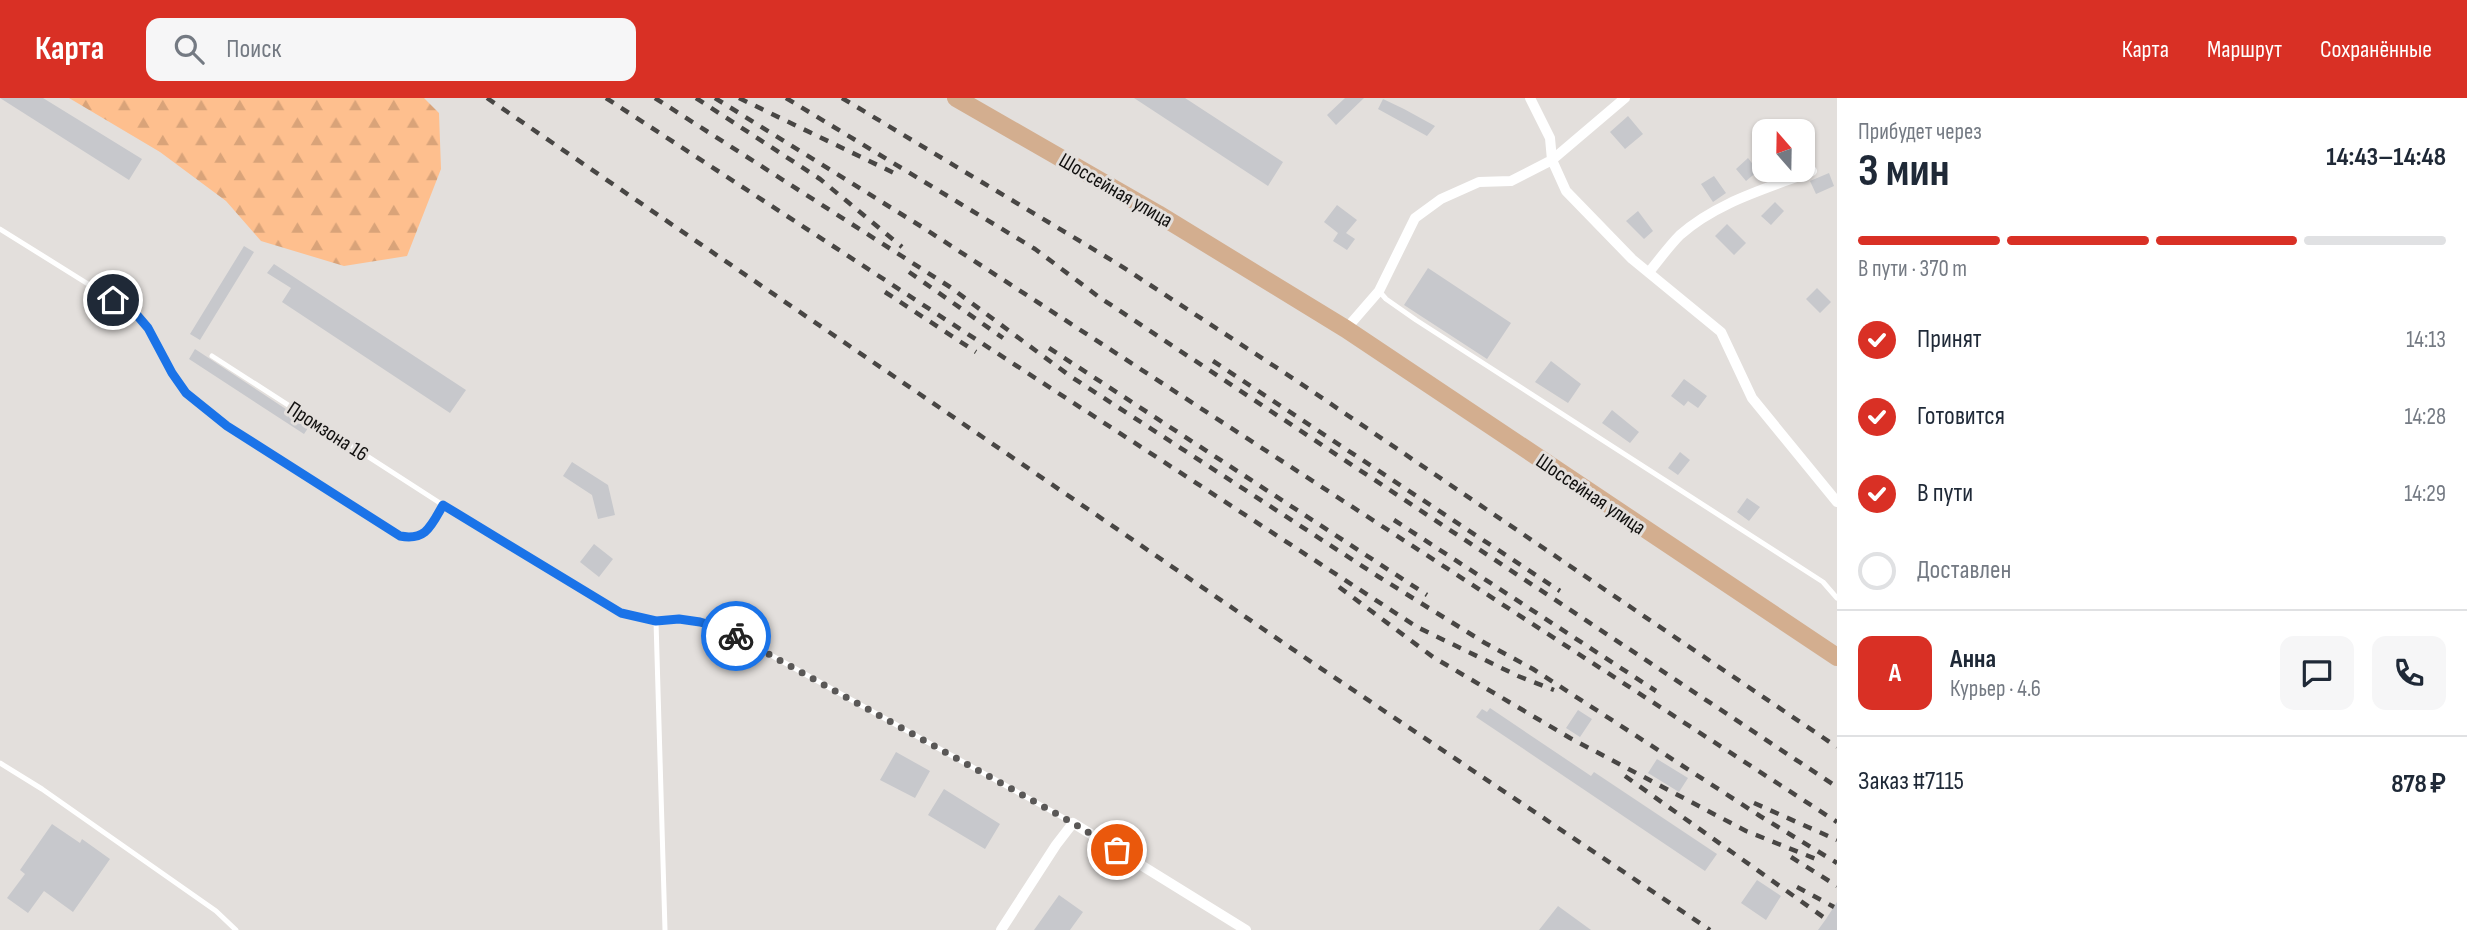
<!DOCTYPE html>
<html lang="ru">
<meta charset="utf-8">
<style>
:root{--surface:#fff;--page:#f6f6f7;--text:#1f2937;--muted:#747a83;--line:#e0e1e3;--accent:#d93025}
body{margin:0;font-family:"Sofia Sans Condensed",sans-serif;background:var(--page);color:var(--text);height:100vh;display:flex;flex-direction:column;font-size:26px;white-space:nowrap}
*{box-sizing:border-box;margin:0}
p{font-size:23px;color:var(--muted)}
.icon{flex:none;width:38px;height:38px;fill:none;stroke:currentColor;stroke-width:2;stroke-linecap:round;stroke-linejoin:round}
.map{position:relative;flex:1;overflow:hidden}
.drawer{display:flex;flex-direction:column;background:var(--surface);width:630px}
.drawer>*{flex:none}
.needle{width:46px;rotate:340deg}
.buttons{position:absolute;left:1752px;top:21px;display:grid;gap:14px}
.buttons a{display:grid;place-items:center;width:63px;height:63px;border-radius:14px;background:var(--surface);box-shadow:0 2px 5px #0004;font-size:35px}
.pin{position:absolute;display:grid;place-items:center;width:60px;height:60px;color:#fff;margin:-30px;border:4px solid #fff;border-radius:50%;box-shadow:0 2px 7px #0007}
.courier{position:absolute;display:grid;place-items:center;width:70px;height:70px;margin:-35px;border:5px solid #1a73e8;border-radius:50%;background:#fff;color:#222;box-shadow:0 2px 9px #0007}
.head em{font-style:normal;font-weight:700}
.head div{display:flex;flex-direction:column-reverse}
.head{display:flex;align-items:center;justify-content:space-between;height:119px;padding:0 21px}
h1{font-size:46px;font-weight:700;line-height:52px}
.bar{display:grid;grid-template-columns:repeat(4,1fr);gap:10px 7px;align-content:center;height:84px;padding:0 21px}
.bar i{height:9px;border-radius:5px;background:var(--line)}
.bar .selected{background:var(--accent)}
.bar p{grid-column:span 4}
.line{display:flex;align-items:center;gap:18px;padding:0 21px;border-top:2px solid var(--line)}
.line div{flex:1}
.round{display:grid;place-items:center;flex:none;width:74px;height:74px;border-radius:14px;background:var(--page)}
ol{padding:0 21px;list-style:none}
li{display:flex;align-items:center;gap:21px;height:77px}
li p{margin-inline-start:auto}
li .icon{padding:7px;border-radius:50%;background:var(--accent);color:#fff;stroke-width:4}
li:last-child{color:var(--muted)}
li i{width:38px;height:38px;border:4px solid var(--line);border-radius:50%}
header{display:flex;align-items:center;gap:42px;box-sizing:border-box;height:98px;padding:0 35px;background:var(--accent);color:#fff}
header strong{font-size:33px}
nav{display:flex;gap:38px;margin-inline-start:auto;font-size:24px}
.search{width:490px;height:63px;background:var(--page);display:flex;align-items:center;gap:18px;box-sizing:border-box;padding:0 24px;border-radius:14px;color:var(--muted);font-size:26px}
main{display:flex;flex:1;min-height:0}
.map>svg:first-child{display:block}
.forest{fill:url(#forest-firs)}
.building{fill:#c7c8cc}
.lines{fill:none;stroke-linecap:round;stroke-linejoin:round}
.service{stroke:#fff;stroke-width:5}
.minor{stroke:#fff;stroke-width:10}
.primary{stroke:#d3ae8f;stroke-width:18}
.rail{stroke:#484644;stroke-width:4.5;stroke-dasharray:9 9;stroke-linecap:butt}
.done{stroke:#5a5857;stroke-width:7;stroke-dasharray:0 12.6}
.route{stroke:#1a73e8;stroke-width:9}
.labels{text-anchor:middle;stroke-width:6;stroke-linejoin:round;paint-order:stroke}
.street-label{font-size:21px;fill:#11100f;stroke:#e3dfdc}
</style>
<header>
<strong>Карта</strong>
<div class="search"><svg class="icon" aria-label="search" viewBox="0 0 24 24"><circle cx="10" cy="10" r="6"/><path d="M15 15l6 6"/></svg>Поиск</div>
<nav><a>Карта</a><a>Маршрут</a><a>Сохранённые</a></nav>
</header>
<main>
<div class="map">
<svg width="1837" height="832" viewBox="0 0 1837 832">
<defs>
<pattern id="forest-firs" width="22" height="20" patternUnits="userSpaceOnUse" patternTransform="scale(1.75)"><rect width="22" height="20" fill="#febf8e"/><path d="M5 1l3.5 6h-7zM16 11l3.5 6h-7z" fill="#d9a379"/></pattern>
</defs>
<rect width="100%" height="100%" fill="#e3dfdc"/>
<path class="forest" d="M 69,0 L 424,0 L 439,15 L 441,71 L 407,158 L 344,168 L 261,143 L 226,103 L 160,54 Z"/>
<path class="building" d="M 0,0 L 43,0 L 142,61 L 129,82 Z
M 1134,0 L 1185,0 L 1283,64 L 1268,88 Z
M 1345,0 L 1364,0 L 1336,27 L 1327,17 Z
M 1383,1 L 1404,11 L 1435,28 L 1427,38 L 1378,11 Z
M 1628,18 L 1643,36 L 1625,51 L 1610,34 Z
M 1748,60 L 1758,73 L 1746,83 L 1736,71 Z
M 1829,75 L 1834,88 L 1816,96 L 1810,83 Z
M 1714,78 L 1726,95 L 1713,104 L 1701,86 Z
M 1775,104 L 1784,113 L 1771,127 L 1761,118 Z
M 1337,107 L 1357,122 L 1346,135 L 1355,141 L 1347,152 L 1333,143 L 1338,135 L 1324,124 Z
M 1638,113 L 1653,133 L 1644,141 L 1626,123 Z
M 1727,126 L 1746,145 L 1734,157 L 1715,138 Z
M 244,148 L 254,154 L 200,242 L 190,236 Z
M 274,166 L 466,292 L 450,315 L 282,204 L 291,190 L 267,175 Z
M 1428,170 L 1511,225 L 1487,261 L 1404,207 Z
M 1817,190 L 1831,204 L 1820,215 L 1806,201 Z
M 195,251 L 310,327 L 304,336 L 189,261 Z
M 1551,263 L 1581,286 L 1568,305 L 1535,284 Z
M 1684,281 L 1707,298 L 1698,310 L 1688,303 L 1684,308 L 1671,298 Z
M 1612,312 L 1639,334 L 1630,345 L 1602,325 Z
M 1680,354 L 1690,362 L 1678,377 L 1668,370 Z
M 572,364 L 608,387 L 615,417 L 598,421 L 592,397 L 563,378 Z
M 1747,400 L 1760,409 L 1749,423 L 1737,414 Z
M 594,446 L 613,461 L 599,479 L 580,464 Z
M 1490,610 L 1591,678 L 1594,674 L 1717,756 L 1705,773 L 1476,619 L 1482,611 L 1487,614 Z
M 1578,612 L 1592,621 L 1580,639 L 1566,630 Z
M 896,654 L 930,673 L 915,700 L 880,682 Z
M 1657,661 L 1688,680 L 1679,694 L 1648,675 Z
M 944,691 L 1000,726 L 985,751 L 928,717 Z
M 52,726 L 80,745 L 82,741 L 110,761 L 73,814 L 44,793 L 28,815 L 7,800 L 25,776 L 20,772 Z
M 1757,782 L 1781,798 L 1766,822 L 1741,805 Z
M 1059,797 L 1083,814 L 1070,832 L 1034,832 Z
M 1837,804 L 1837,832 L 1818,832 L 1826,821 Z
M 1558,808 L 1591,832 L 1539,832 Z"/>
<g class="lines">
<path class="service" d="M 0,131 L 136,216 L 148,230 L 172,275 L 186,295 L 227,328 L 400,438 C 426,443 431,428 443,407
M 1379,193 L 1386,201 L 1416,222 L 1823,484 L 1837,500
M 212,258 L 443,407 L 621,515 L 656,523 L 679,521 L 700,524 L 724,531 L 1073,725
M 656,523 L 665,832
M 0,665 L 42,691 L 216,813 L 236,832"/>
<path class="minor" d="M 1530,0 L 1550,40 L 1552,62 L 1566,93 L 1632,161 L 1721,234 L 1752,300 L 1837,404
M 1649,174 C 1659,162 1669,148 1680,137 C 1717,104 1766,91 1812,73
M 1346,231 L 1379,193 L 1415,120 L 1441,101 L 1479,84 L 1511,83 L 1552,62 L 1625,0
M 1001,832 L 1056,747 L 1073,725 L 1246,832"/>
<path class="primary" d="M 956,0 L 1158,116 L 1346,231 L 1837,559"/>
<path class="rail" d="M 487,0 L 1307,561 L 1710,832
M 606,0 L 1417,529 L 1518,578 L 1554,592
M 655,0 L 950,189 L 1070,278 L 1379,479 L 1485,545 L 1533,571 L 1760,718 L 1837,765
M 696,0 L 820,81 L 902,149
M 715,0 L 922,129 L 1837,724
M 739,0 L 894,75
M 786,0 L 1035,151 L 1099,199 L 1837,689
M 842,0 L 1118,166 L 1300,285 L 1837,649
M 909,174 L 1003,240
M 885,194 L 976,254
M 1049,250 L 1427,497
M 1213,263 L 1560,493
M 1394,422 L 1656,593
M 1339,489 L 1433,559 L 1570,640 L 1746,733 L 1821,763
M 1625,678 L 1826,821
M 1754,705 L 1837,742
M 1791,759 L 1837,788
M 1797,789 L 1834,809"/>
</g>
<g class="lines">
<path class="done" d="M 736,538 L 1073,725 L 1117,752"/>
<path class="route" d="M 113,202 L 136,216 L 148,230 L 172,275 L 186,295 L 227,328 L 400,438 C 426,443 431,428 443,407 L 621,515 L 656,523 L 679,521 L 700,524 L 724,531 L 736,538"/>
</g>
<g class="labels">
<g class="street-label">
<text transform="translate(1116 92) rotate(30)" y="7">Шоссейная улица</text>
<text transform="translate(328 333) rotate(33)" y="7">Промзона 16</text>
<text transform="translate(1591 396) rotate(34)" y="7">Шоссейная улица</text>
</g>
</g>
</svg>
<div class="buttons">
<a><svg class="needle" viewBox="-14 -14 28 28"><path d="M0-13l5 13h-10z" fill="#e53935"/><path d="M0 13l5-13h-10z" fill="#747a83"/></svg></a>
</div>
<div class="pin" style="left:1117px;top:752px;background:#ea580c"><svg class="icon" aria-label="bag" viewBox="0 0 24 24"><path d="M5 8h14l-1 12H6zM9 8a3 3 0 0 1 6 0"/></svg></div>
<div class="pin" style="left:113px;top:202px;background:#1f2937"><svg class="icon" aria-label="home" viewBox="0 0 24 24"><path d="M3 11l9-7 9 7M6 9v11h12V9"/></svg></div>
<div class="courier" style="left:736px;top:538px"><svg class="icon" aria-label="bike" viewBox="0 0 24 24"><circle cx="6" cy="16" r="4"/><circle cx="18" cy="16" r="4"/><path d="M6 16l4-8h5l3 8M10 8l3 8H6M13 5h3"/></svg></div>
</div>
<section class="drawer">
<div class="head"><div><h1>3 мин</h1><p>Прибудет через</p></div><em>14:43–14:48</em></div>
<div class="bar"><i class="selected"></i><i class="selected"></i><i class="selected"></i><i></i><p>В пути · 370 m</p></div>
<ol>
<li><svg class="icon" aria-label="check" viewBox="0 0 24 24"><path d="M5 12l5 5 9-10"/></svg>Принят<p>14:13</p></li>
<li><svg class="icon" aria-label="check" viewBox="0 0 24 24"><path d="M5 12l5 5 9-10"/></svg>Готовится<p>14:28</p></li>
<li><svg class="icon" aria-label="check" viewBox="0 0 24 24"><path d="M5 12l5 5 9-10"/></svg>В пути<p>14:29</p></li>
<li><i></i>Доставлен</li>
</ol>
<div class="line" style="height:126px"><b class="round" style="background:var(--accent);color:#fff">А</b><div><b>Анна</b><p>Курьер · 4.6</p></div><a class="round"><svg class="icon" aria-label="chat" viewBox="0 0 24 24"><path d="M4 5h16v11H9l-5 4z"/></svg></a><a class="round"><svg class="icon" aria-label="phone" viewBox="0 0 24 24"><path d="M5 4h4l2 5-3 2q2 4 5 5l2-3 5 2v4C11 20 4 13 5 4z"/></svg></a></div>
<div class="line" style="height:91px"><div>Заказ #7115</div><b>878 ₽</b></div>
</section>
</main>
